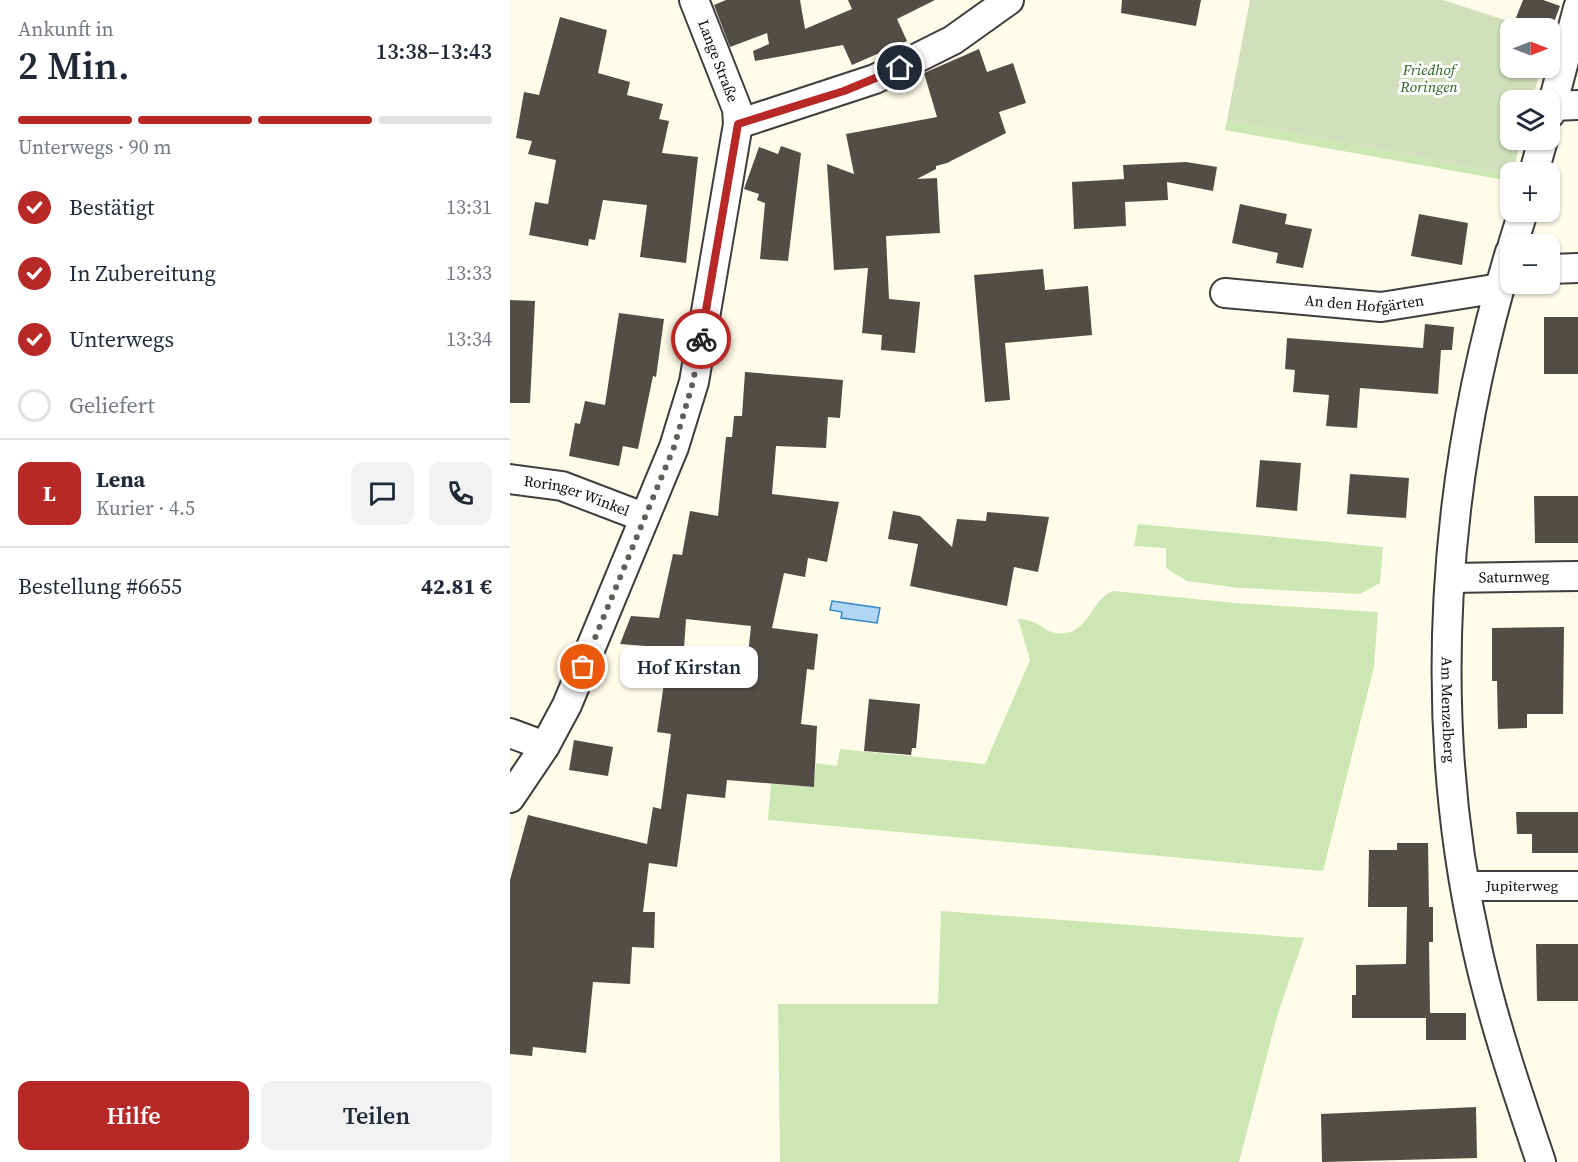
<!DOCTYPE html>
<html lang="de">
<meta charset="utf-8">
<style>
:root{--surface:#fff;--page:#f2f2f3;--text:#1f2937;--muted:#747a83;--line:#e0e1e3;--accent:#b82826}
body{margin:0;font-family:"Source Serif 4",serif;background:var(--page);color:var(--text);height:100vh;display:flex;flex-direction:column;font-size:22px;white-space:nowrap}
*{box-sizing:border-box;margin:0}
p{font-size:20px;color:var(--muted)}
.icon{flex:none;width:33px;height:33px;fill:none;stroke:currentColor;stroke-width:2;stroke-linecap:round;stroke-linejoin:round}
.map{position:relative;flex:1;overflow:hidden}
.drawer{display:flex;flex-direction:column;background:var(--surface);width:510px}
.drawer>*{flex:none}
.needle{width:39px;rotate:90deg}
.tools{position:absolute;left:990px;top:18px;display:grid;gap:12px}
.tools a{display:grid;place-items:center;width:60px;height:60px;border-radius:12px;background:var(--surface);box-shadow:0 2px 4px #0004;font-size:30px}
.pin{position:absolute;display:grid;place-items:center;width:51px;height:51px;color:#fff;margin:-26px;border:3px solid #fff;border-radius:50%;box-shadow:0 2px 6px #0007}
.courier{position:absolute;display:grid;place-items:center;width:60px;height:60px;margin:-30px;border:4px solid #b82826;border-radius:50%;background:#fff;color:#222;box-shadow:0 2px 8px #0007}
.bubble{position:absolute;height:42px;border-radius:12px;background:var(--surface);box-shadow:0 2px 4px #0004;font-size:20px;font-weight:600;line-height:42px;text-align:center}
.summary em{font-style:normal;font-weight:600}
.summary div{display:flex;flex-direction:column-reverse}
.summary{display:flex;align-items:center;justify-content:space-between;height:102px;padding:0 18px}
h1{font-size:39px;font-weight:600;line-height:45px}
.bar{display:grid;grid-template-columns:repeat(4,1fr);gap:9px 6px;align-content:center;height:72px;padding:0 18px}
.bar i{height:8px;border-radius:4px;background:var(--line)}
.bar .active{background:var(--accent)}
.bar p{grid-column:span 4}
.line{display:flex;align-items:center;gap:15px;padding:0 18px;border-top:2px solid var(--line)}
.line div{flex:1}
.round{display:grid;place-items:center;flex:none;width:63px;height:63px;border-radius:12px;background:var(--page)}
ol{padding:0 18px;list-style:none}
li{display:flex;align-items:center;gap:18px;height:66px}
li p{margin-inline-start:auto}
li .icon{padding:6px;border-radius:50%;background:var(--accent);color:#fff;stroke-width:4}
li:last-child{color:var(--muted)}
li i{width:33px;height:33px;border:3px solid var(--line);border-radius:50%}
.action{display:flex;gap:12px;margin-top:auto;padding:12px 18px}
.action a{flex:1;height:69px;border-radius:12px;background:var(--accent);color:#fff;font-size:24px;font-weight:600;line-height:69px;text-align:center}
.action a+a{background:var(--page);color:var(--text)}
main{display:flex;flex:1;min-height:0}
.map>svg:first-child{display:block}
.green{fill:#cce7b4}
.cemetery{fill:#d1dfbc}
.water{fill:#afd6f5;stroke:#3787cb;stroke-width:1.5}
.building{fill:#534d47}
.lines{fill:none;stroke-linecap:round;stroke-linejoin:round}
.street-casing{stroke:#3e3e3e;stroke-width:32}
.street{stroke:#fff;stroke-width:28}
.done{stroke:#605f59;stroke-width:6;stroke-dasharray:0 10.8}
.route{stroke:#b82826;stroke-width:8}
.labels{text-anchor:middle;stroke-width:6;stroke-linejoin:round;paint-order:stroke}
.street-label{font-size:15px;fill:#0b0b0b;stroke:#fff}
.park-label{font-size:15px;font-style:italic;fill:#27611d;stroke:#fff}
</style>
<main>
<section class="drawer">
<div class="summary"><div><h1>2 Min.</h1><p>Ankunft in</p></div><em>13:38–13:43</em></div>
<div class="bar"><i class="active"></i><i class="active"></i><i class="active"></i><i></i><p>Unterwegs · 90 m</p></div>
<ol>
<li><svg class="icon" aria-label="check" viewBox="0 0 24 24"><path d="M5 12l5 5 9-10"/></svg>Bestätigt<p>13:31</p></li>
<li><svg class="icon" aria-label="check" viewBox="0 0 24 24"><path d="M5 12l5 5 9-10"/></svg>In Zubereitung<p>13:33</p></li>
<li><svg class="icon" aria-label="check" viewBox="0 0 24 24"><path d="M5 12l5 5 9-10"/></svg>Unterwegs<p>13:34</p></li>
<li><i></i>Geliefert</li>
</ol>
<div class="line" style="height:108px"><b class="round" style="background:var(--accent);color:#fff">L</b><div><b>Lena</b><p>Kurier · 4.5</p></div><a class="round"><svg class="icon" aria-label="chat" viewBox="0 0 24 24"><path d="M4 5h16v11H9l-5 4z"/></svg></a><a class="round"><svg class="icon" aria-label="phone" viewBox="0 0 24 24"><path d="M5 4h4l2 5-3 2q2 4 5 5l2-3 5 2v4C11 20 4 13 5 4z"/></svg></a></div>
<div class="line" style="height:78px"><div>Bestellung #6655</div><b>42.81 €</b></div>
<div class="action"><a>Hilfe</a><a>Teilen</a></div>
</section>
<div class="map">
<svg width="1068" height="1162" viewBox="0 0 1068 1162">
<rect width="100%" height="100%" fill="#fffce9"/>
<path class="green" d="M 717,120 L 1000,175 L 1000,181 L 715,130 Z
M 628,524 L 873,547 L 870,583 L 850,594 L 730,588 L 677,581 L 656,568 L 656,548 L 624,546 Z
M 603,591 L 726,603 L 868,612 L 864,667 L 813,871 L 258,820 L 261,784 L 304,787 L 306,763 L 327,766 L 330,749 L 475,764 L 520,660 L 508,619 C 530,620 530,630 546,633 C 579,638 579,600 603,591 Z
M 431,911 L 794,938 L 768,1013 L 729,1162 L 270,1162 L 268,1004 L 428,1004 Z"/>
<path class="cemetery" d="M 740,0 L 933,0 L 1020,28 L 1000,28 L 1000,68 L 1031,68 L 1022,100 L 1000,100 L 1000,140 L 1011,140 L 1003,172 L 1000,175 L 717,120 Z"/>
<path class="water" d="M 322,601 L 370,608 L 367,623 L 331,618 L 332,612 L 320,610 Z"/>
<path class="building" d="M 216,0 L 290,0 L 295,29 L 342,9 L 338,0 L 425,0 L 387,19 L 397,41 L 342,65 L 333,45 L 245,61 L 243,51 L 259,44 L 257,33 L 220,47 L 204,5 Z
M 612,0 L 691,0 L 686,26 L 611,13 Z
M 1013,0 L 1033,0 L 1050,6 L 1040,33 L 1040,28 L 1027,28 L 1005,20 Z
M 50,17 L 97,30 L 88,73 L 120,82 L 117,95 L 153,104 L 149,119 L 159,121 L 152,153 L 188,157 L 176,263 L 130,257 L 137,205 L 93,200 L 85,240 L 79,239 L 78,246 L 19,235 L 25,202 L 38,204 L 46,160 L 18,154 L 22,141 L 6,138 L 14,92 L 29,95 Z
M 469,49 L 477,72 L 503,63 L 516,103 L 489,112 L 496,133 L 437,163 L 426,166 L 426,169 L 407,179 L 427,178 L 430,233 L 376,236 L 379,299 L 410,302 L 405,353 L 371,350 L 372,335 L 352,333 L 358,268 L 324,270 L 317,164 L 344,174 L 336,134 L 427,117 L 414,73 Z
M 271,146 L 291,153 L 278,261 L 250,259 L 255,203 L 247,200 L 249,194 L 234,189 L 249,147 L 268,154 Z
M 676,162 L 707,167 L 703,191 L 657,182 L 658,200 L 615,202 L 616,226 L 564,229 L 562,182 L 614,179 L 613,165 Z
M 730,204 L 777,214 L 775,224 L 802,229 L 793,268 L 766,263 L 768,253 L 722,243 Z
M 909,214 L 958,223 L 952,265 L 901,256 Z
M 533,269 L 535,290 L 578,286 L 582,335 L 495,343 L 500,400 L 475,402 L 464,275 Z
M 0,300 L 25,301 L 20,403 L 0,403 Z
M 109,313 L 154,319 L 146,377 L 143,376 L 128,449 L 113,446 L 109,466 L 59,456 L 65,423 L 70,424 L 75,401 L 95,405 Z
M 1034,317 L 1068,317 L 1068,374 L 1034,374 Z
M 915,324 L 944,327 L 942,350 L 931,350 L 928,394 L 850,388 L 847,428 L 816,426 L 819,395 L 783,392 L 785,370 L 775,369 L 777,338 L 913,348 Z
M 235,372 L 333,380 L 330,418 L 318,417 L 316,448 L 266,446 L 262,494 L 329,502 L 317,562 L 298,558 L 295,577 L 274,573 L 262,628 L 308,634 L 304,670 L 297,669 L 291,724 L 307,726 L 304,787 L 217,780 L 215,798 L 177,794 L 167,867 L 139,863 L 133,912 L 145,912 L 144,948 L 122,947 L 120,984 L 83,982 L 76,1053 L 23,1047 L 22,1056 L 0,1054 L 0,880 L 18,815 L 137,844 L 143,807 L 151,809 L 161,734 L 147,732 L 157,662 L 236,674 L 241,626 L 176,619 L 174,649 L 110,644 L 121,616 L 149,618 L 163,554 L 172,555 L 180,511 L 208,516 L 216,437 L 222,437 L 224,416 L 232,416 Z
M 750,460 L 791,463 L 787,511 L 746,507 Z
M 840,474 L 899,478 L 896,518 L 837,514 Z
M 1024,496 L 1068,496 L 1068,543 L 1025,543 Z
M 383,511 L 410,516 L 442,547 L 447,519 L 476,521 L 477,512 L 539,517 L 528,572 L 504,567 L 497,606 L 400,586 L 408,544 L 378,539 Z
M 1054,627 L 1053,714 L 1017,714 L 1017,728 L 988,729 L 987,681 L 982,681 L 982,628 Z
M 359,699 L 410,704 L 406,748 L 402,748 L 401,755 L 354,751 Z
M 64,740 L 103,747 L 98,776 L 59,770 Z
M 1006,812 L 1068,812 L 1068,853 L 1022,853 L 1022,834 L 1007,834 Z
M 887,843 L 918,843 L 919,907 L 923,907 L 923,942 L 919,942 L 920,1013 L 956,1013 L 956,1040 L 916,1040 L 916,1018 L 842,1018 L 842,995 L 846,995 L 846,965 L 896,964 L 897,907 L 858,907 L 859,850 L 887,850 Z
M 1026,944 L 1068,944 L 1068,1001 L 1027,1001 Z
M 966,1107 L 967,1158 L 812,1162 L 811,1114 Z"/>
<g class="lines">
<g class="street-casing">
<g id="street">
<path d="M 1042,106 L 1068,105"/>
<path d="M 1040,114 L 1068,8"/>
<path d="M 228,124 L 365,79 L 443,40 L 499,0"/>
<path d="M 1024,172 L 1033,140"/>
<path d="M 1003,244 L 1013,212"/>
<path id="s1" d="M 1000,252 C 932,477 915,717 967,948 C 983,1021 1007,1091 1031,1162"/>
<path d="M 1040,269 L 1068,268"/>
<path id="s2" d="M 715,293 L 871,307 L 990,288"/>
<path id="s3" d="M 0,479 L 52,486 L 133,517"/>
<path id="s4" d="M 941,578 L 1068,576"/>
<path d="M 0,733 L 35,746"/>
<path d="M 0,798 L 35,746 L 57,705 L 164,447 L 184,382 L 228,124 L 227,109 L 184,0"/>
<path id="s5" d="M 956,886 L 1068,886"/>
</g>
</g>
<use href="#street" class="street"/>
</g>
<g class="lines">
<path class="done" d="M 73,667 L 164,447 L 183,382 L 191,339"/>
<path class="route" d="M 191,339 L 228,124 L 334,91 L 390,68"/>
</g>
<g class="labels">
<g class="street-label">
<text transform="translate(208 61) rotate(69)" y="5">Lange Straße</text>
<text dy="5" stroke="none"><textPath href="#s2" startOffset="140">An den Hofgärten</textPath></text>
<text dy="5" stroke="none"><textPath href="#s3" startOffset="69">Roringer Winkel</textPath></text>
<text dy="5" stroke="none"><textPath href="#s4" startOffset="63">Saturnweg</textPath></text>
<text dy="5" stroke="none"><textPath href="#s1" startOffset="464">Am Menzelberg</textPath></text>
<text dy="5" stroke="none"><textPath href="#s5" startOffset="56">Jupiterweg</textPath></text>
</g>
<g class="park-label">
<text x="919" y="75">Friedhof<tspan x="919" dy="17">Roringen</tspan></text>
</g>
</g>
</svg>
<div class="tools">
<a><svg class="needle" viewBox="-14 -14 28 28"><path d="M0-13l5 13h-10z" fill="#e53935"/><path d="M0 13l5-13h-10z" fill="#747a83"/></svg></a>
<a><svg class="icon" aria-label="layers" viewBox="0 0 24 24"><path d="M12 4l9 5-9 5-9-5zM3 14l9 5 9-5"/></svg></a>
<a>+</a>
<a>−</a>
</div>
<div class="pin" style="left:73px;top:667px;background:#ea580c"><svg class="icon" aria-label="bag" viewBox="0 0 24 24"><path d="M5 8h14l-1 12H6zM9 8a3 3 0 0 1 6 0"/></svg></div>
<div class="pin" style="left:390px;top:68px;background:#1f2937"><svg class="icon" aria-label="home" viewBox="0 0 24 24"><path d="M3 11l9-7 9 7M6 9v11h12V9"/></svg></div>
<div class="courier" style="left:191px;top:339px"><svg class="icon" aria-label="bike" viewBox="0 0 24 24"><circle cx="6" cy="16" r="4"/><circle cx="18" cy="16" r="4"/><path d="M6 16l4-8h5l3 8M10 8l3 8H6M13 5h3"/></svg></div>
<div class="bubble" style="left:110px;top:646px;width:138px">Hof Kirstan</div>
</div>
</main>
